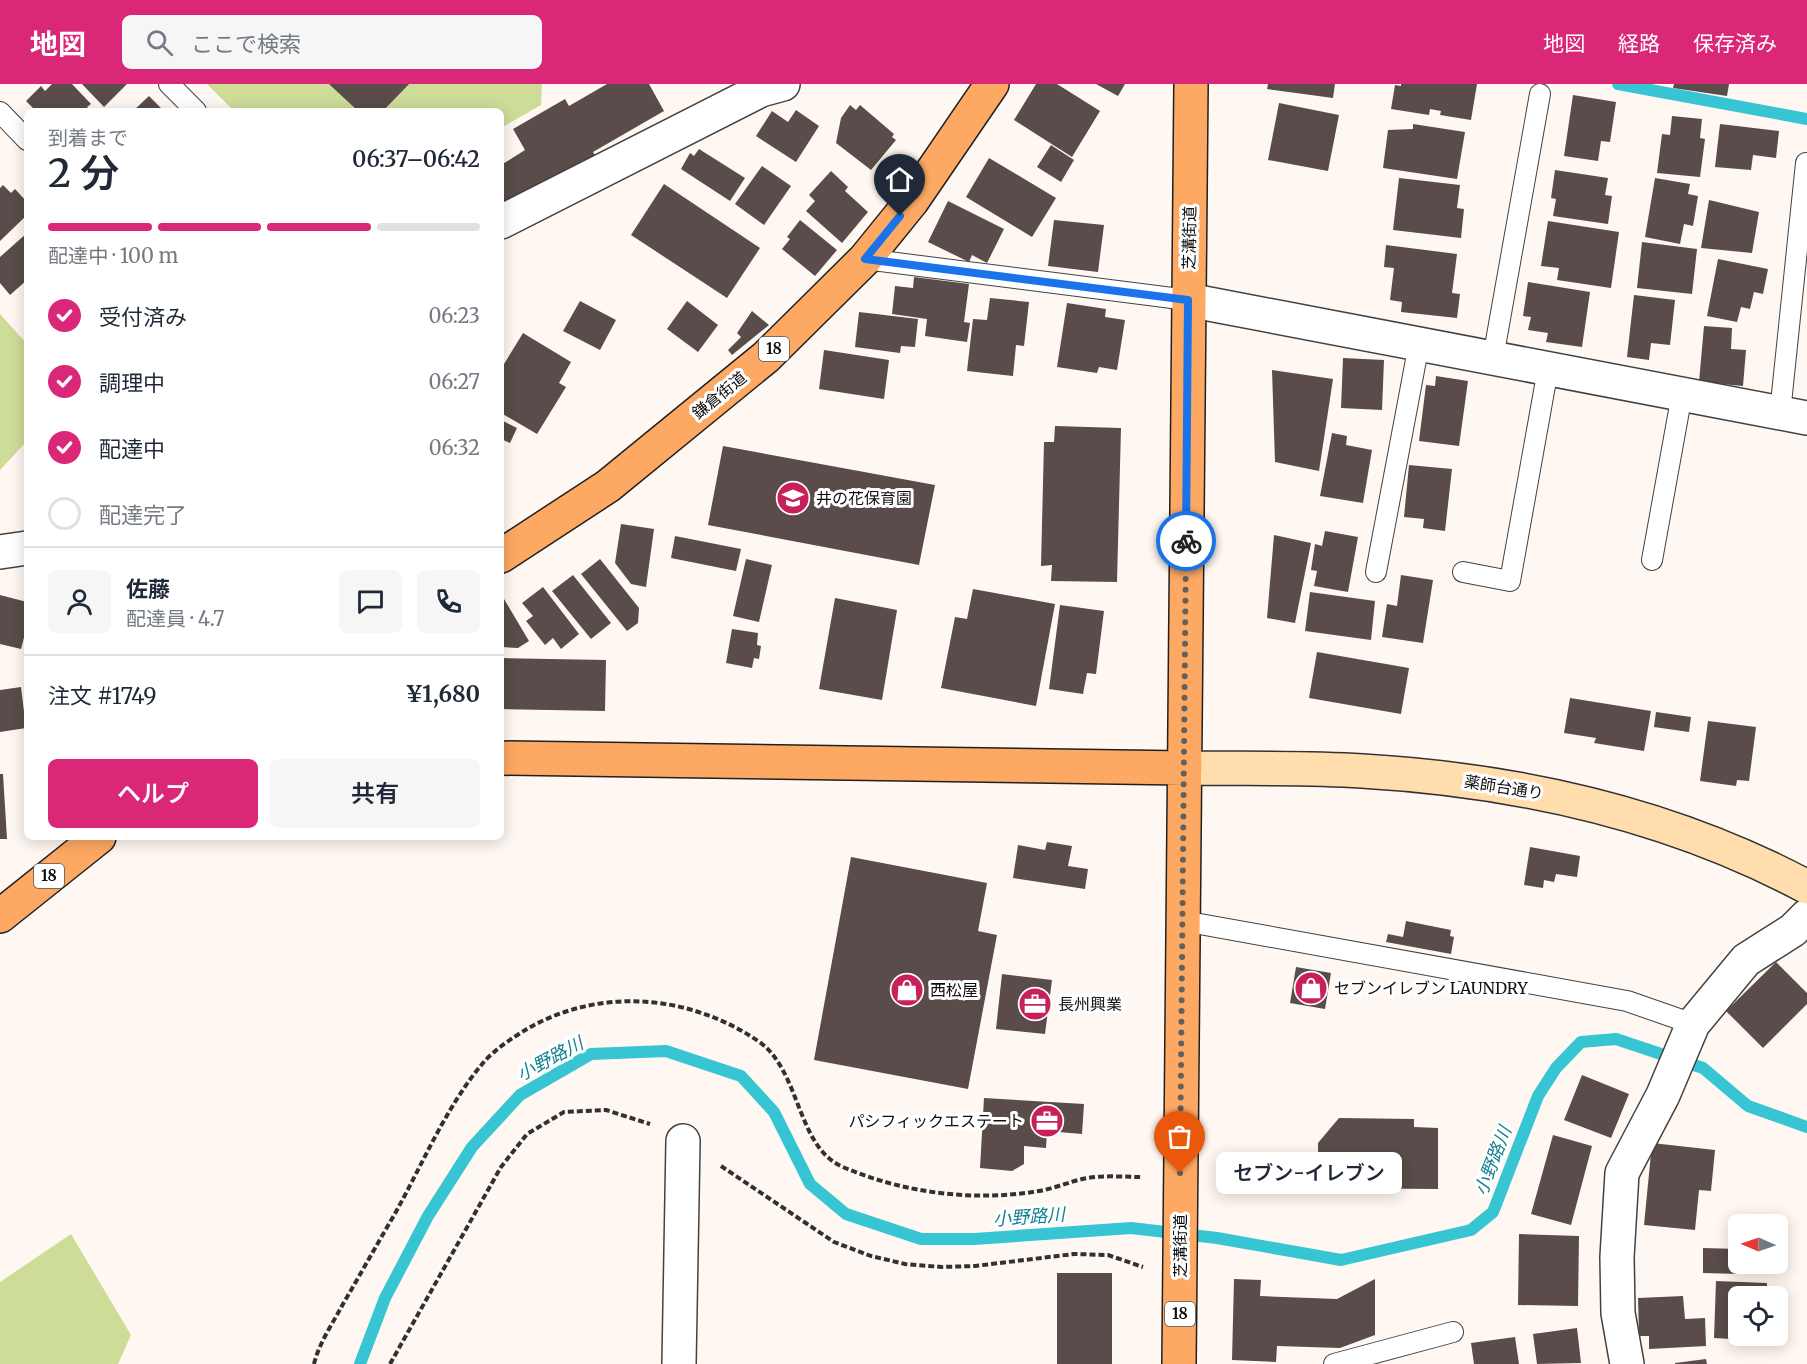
<!DOCTYPE html>
<html lang="ja">
<meta charset="utf-8">
<style>
:root{--surface:#fff;--page:#f6f6f7;--text:#1f2937;--muted:#747a83;--line:#e0e1e3;--accent:#db2777}
body{margin:0;font-family:Merriweather,"Noto Sans JP",serif;background:var(--page);color:var(--text);height:100vh;display:flex;flex-direction:column;font-size:22px;white-space:nowrap}
*{box-sizing:border-box;margin:0}
p{font-size:20px;color:var(--muted)}
.icon{flex:none;width:33px;height:33px;fill:none;stroke:currentColor;stroke-width:2;stroke-linecap:round;stroke-linejoin:round}
.map{position:relative;flex:1;overflow:hidden}
.panel{position:absolute;left:24px;top:24px;width:480px;height:732px;display:flex;flex-direction:column;background:var(--surface);border-radius:9px;box-shadow:0 3px 15px #0003}
.panel>*{flex:none}
.needle{width:39px;rotate:272deg}
.tools{position:absolute;left:1728px;top:1130px;display:grid;gap:12px}
.tools a{display:grid;place-items:center;width:60px;height:60px;border-radius:9px;background:var(--surface);box-shadow:0 3px 15px #0003;font-size:30px}
.pin{position:absolute;display:grid;place-items:center;width:51px;height:51px;color:#fff;margin:-62px -26px;border-radius:50% 50% 50% 0;rotate:-45deg;box-shadow:0 0 6px #0007}
.pin .icon{rotate:45deg}
.courier{position:absolute;display:grid;place-items:center;width:60px;height:60px;margin:-30px;border:4px solid #1a73e8;border-radius:50%;background:#fff;color:#222;box-shadow:0 2px 8px #0007}
.bubble{position:absolute;height:42px;border-radius:9px;background:var(--surface);box-shadow:0 3px 15px #0003;font-size:20px;font-weight:600;line-height:42px;text-align:center}
.summary em{font-style:normal;font-weight:600}
.summary div{display:flex;flex-direction:column-reverse}
.summary{display:flex;align-items:center;justify-content:space-between;height:102px;padding:0 24px}
h1{font-size:39px;font-weight:600;line-height:45px}
.bar{display:grid;grid-template-columns:repeat(4,1fr);gap:9px 6px;align-content:center;height:72px;padding:0 24px}
.bar i{height:8px;border-radius:4px;background:var(--line)}
.bar .active{background:var(--accent)}
.bar p{grid-column:span 4}
.line{display:flex;align-items:center;gap:15px;padding:0 24px;border-top:2px solid var(--line)}
.line div{flex:1}
.round{display:grid;place-items:center;flex:none;width:63px;height:63px;border-radius:9px;background:var(--page)}
ol{padding:0 24px;list-style:none}
li{display:flex;align-items:center;gap:18px;height:66px}
li p{margin-inline-start:auto}
li .icon{padding:6px;border-radius:50%;background:var(--accent);color:#fff;stroke-width:4}
li:last-child{color:var(--muted)}
li i{width:33px;height:33px;border:3px solid var(--line);border-radius:50%}
.cta{display:flex;gap:12px;margin-top:auto;padding:12px 24px}
.cta a{flex:1;height:69px;border-radius:9px;background:var(--accent);color:#fff;font-size:24px;font-weight:600;line-height:69px;text-align:center}
.cta a+a{background:var(--page);color:var(--text)}
header{display:flex;align-items:center;gap:36px;box-sizing:border-box;height:84px;padding:0 30px;background:var(--accent);color:#fff}
header strong{font-size:28px}
nav{display:flex;gap:33px;margin-inline-start:auto;font-size:21px}
.search{width:420px;height:54px;background:var(--page);display:flex;align-items:center;gap:15px;box-sizing:border-box;padding:0 21px;border-radius:9px;color:var(--muted);font-size:22px}
.map>svg:first-child{display:block}
.forest{fill:#cddd97}
.lines{fill:none;stroke-linecap:round;stroke-linejoin:round}
.stream{stroke:#37c5d4;stroke-width:12}
.building{fill:#594c4b}
.lane-casing{stroke:#424242;stroke-width:22}
.street-casing{stroke:#424242;stroke-width:36}
.secondary-casing{stroke:#313131;stroke-width:36}
.primary-casing{stroke:#202020;stroke-width:36}
.path{stroke:#313131;stroke-width:4;stroke-dasharray:6 3;stroke-linecap:butt}
.lane{stroke:#fff;stroke-width:20}
.street{stroke:#fff;stroke-width:33}
.secondary{stroke:#ffddad;stroke-width:33}
.primary{stroke:#fea963;stroke-width:33}
.done{stroke:#63615e;stroke-width:6;stroke-dasharray:0 10.8}
.route{stroke:#1a73e8;stroke-width:8}
.labels{text-anchor:middle;stroke-width:6;stroke-linejoin:round;paint-order:stroke}
.shield{fill:#fff;stroke:#575757;stroke-width:1.5}
.shield-label{font-size:15px;font-weight:bold;fill:#0f0f0f}
.street-label{font-size:16px;fill:#0f0f0f;stroke:#fff}
.poi-label{font-size:16px;fill:#0f0f0f;stroke:#fff;text-anchor:start}
.water-label{font-size:18px;font-style:italic;fill:#128191;stroke:#fff}
</style>
<header>
<strong>地図</strong>
<div class="search"><svg class="icon" aria-label="search" viewBox="0 0 24 24"><circle cx="10" cy="10" r="6"/><path d="M15 15l6 6"/></svg>ここで検索</div>
<nav><a>地図</a><a>経路</a><a>保存済み</a></nav>
</header>
<div class="map">
<svg width="1807" height="1280" viewBox="0 0 1807 1280">
<rect width="100%" height="100%" fill="#fff8f2"/>
<path class="forest" d="M 207,0 L 542,0 L 541,21 L 501,44 L 501,27 L 234,27 Z
M 0,230 L 27,260 L 27,357 L 0,386 Z
M 71,1150 L 131,1251 L 118,1280 L 0,1280 L 0,1198 Z"/>
<g class="lines">
<path class="stream" d="M 1618,0 L 1807,35
M 360,1280 L 385,1214 L 428,1132 L 472,1063 L 520,1011 L 591,970 L 666,967 L 741,992 L 774,1028 L 810,1100 L 846,1130 L 921,1155 L 974,1155 L 1131,1144 L 1217,1154 L 1341,1176 L 1471,1146 L 1493,1128 L 1538,1012 L 1556,984 L 1581,958 L 1616,955 L 1703,984 L 1748,1022 L 1807,1043"/>
</g>
<path class="building" d="M 52,0 L 72,0 L 91,20 L 87,23 L 91,27 L 36,27 L 26,17 L 41,2 L 45,7 Z
M 82,0 L 127,0 L 104,23 Z
M 329,0 L 409,0 L 383,27 L 358,27 Z
M 607,0 L 649,0 L 664,27 L 593,68 L 598,76 L 552,103 L 548,95 L 501,122 L 501,81 L 525,66 L 513,45 L 565,15 L 569,22 Z
M 1036,0 L 1057,0 L 1100,27 L 1072,73 L 1014,36 Z
M 1096,0 L 1125,0 L 1118,12 Z
M 1268,0 L 1335,0 L 1333,14 L 1267,5 Z
M 1401,0 L 1477,0 L 1471,36 L 1440,31 L 1441,27 L 1430,25 L 1429,31 L 1391,25 L 1395,1 L 1401,2 Z
M 1674,0 L 1729,0 L 1727,12 L 1673,4 Z
M 1573,11 L 1616,18 L 1610,58 L 1601,57 L 1598,77 L 1564,72 Z
M 149,12 L 164,27 L 133,27 Z
M 1279,19 L 1339,31 L 1328,87 L 1268,76 Z
M 850,21 L 856,26 L 860,21 L 894,50 L 892,53 L 896,56 L 871,86 L 836,59 L 841,34 Z
M 796,26 L 819,42 L 796,78 L 756,52 L 772,27 L 788,38 Z
M 1672,32 L 1702,35 L 1700,54 L 1705,55 L 1700,93 L 1657,89 L 1662,50 L 1670,51 Z
M 1413,40 L 1465,48 L 1457,95 L 1383,84 L 1388,46 L 1413,45 Z
M 1720,40 L 1779,47 L 1776,74 L 1753,71 L 1751,86 L 1715,83 Z
M 1051,61 L 1074,76 L 1061,98 L 1037,83 Z
M 699,65 L 745,94 L 730,117 L 681,85 L 690,69 L 694,72 Z
M 989,74 L 1056,114 L 1032,153 L 966,113 Z
M 762,82 L 791,102 L 764,141 L 735,120 Z
M 1555,86 L 1608,94 L 1605,111 L 1612,112 L 1608,140 L 1553,132 L 1556,115 L 1551,114 Z
M 831,87 L 848,103 L 845,107 L 868,128 L 842,159 L 806,127 L 815,117 L 809,111 Z
M 1399,94 L 1460,101 L 1457,124 L 1464,125 L 1461,154 L 1393,146 Z
M 1655,94 L 1690,100 L 1688,110 L 1698,112 L 1693,142 L 1684,140 L 1680,160 L 1645,153 Z
M 664,100 L 760,164 L 727,214 L 631,151 Z
M 3,101 L 11,109 L 15,105 L 27,118 L 27,131 L 0,157 L 0,104 Z
M 1709,116 L 1759,128 L 1752,169 L 1701,164 Z
M 948,117 L 1004,145 L 987,179 L 972,171 L 969,178 L 928,158 Z
M 800,136 L 837,166 L 815,192 L 782,165 L 790,155 L 787,153 Z
M 1054,136 L 1104,141 L 1098,188 L 1048,182 Z
M 1548,137 L 1619,148 L 1611,204 L 1557,196 L 1559,184 L 1541,182 Z
M 27,149 L 27,196 L 10,211 L 0,199 L 0,173 Z
M 1642,158 L 1697,165 L 1692,210 L 1637,204 Z
M 1386,161 L 1457,170 L 1452,209 L 1460,210 L 1457,234 L 1401,228 L 1402,218 L 1390,216 L 1394,184 L 1384,183 Z
M 1718,175 L 1768,185 L 1763,210 L 1754,208 L 1750,225 L 1741,223 L 1737,238 L 1707,232 Z
M 914,193 L 969,200 L 964,238 L 970,239 L 967,258 L 925,252 L 927,235 L 892,230 L 895,202 L 913,204 Z
M 1528,198 L 1590,208 L 1582,263 L 1546,258 L 1548,249 L 1528,246 L 1531,233 L 1523,232 Z
M 1634,211 L 1675,216 L 1670,261 L 1651,259 L 1649,276 L 1627,273 Z
M 990,214 L 1029,218 L 1024,262 L 1016,261 L 1013,292 L 967,287 L 973,235 L 987,236 Z
M 580,217 L 616,236 L 600,266 L 563,247 Z
M 687,217 L 718,241 L 698,268 L 667,245 Z
M 1067,219 L 1106,225 L 1105,233 L 1125,236 L 1117,286 L 1099,283 L 1097,289 L 1057,283 Z
M 752,227 L 769,241 L 732,271 L 728,266 L 741,253 L 737,249 Z
M 859,228 L 918,235 L 915,263 L 901,262 L 900,269 L 855,263 Z
M 1704,242 L 1732,244 L 1731,265 L 1746,266 L 1743,302 L 1699,298 Z
M 523,249 L 571,278 L 559,299 L 566,303 L 537,350 L 501,329 L 501,285 Z
M 824,266 L 889,276 L 884,315 L 819,305 Z
M 1343,274 L 1384,276 L 1382,326 L 1341,324 Z
M 1272,286 L 1333,295 L 1319,387 L 1275,378 Z
M 1436,292 L 1468,297 L 1459,362 L 1419,357 L 1426,301 L 1435,302 Z
M 501,336 L 517,344 L 510,359 L 501,355 Z
M 1055,342 L 1121,344 L 1117,498 L 1051,497 L 1052,481 L 1041,482 L 1044,358 L 1054,358 Z
M 1332,349 L 1347,352 L 1346,361 L 1372,366 L 1363,419 L 1320,412 Z
M 723,362 L 935,401 L 919,481 L 708,441 Z
M 1409,381 L 1452,385 L 1445,447 L 1423,444 L 1424,435 L 1404,433 Z
M 621,440 L 654,445 L 646,503 L 631,500 L 615,479 Z
M 1325,447 L 1358,453 L 1348,508 L 1314,502 L 1317,487 L 1311,486 L 1315,460 L 1322,462 Z
M 1274,451 L 1311,459 L 1295,539 L 1267,534 Z
M 675,452 L 741,465 L 736,487 L 671,474 Z
M 600,475 L 639,524 L 638,539 L 627,547 L 581,490 Z
M 746,475 L 772,481 L 759,538 L 733,532 Z
M 573,491 L 611,539 L 591,555 L 552,507 Z
M 1401,491 L 1433,496 L 1423,559 L 1382,553 L 1387,520 L 1397,522 Z
M 543,503 L 579,550 L 561,565 L 553,554 L 545,561 L 526,537 L 533,532 L 522,519 Z
M 973,505 L 1055,520 L 1036,622 L 941,604 L 955,533 L 967,535 Z
M 1310,508 L 1375,517 L 1371,556 L 1305,547 Z
M 0,511 L 27,518 L 27,542 L 21,565 L 0,560 Z
M 835,514 L 897,526 L 882,616 L 819,605 Z
M 504,515 L 529,557 L 518,564 L 501,563 L 501,517 Z
M 1060,521 L 1104,527 L 1096,590 L 1087,589 L 1083,610 L 1049,605 Z
M 732,545 L 758,549 L 757,561 L 761,562 L 759,575 L 754,574 L 752,584 L 726,579 Z
M 1317,568 L 1409,584 L 1401,630 L 1309,614 Z
M 501,574 L 606,576 L 605,627 L 501,625 Z
M 21,603 L 26,644 L 0,648 L 0,606 Z
M 1570,614 L 1651,627 L 1644,667 L 1594,659 L 1596,654 L 1564,649 Z
M 1656,628 L 1691,633 L 1689,648 L 1654,643 Z
M 1708,637 L 1756,643 L 1749,697 L 1737,696 L 1736,702 L 1700,697 Z
M 0,690 L 3,690 L 7,755 L 0,755 Z
M 1047,758 L 1072,762 L 1068,782 L 1088,785 L 1085,805 L 1013,794 L 1018,761 L 1045,766 Z
M 1530,763 L 1580,772 L 1577,793 L 1556,790 L 1554,798 L 1544,796 L 1543,804 L 1524,801 Z
M 851,773 L 987,799 L 978,847 L 997,851 L 968,1005 L 814,976 Z
M 1406,837 L 1451,846 L 1450,852 L 1454,853 L 1451,870 L 1386,858 L 1388,850 L 1403,853 Z
M 1776,878 L 1807,909 L 1807,920 L 1763,964 L 1726,927 Z
M 1296,883 L 1331,889 L 1325,925 L 1290,919 Z
M 1002,890 L 1052,896 L 1045,950 L 996,945 Z
M 1582,991 L 1629,1010 L 1611,1054 L 1564,1036 Z
M 984,1014 L 1084,1020 L 1082,1050 L 1047,1047 L 1046,1064 L 1024,1062 L 1024,1080 L 1012,1087 L 980,1084 Z
M 1339,1034 L 1414,1035 L 1414,1043 L 1438,1044 L 1438,1105 L 1318,1104 L 1318,1059 Z
M 1553,1051 L 1592,1062 L 1571,1141 L 1531,1130 Z
M 1652,1059 L 1715,1066 L 1711,1107 L 1699,1106 L 1695,1146 L 1644,1141 Z
M 1519,1150 L 1579,1152 L 1578,1222 L 1518,1221 Z
M 1703,1164 L 1738,1165 L 1740,1190 L 1703,1189 Z
M 1057,1189 L 1112,1189 L 1112,1280 L 1057,1280 Z
M 1234,1195 L 1261,1196 L 1260,1212 L 1337,1215 L 1375,1195 L 1375,1251 L 1340,1264 L 1277,1262 L 1276,1278 L 1232,1276 Z
M 1716,1197 L 1767,1199 L 1767,1212 L 1738,1212 L 1738,1251 L 1765,1251 L 1765,1257 L 1714,1254 Z
M 1683,1212 L 1685,1235 L 1705,1234 L 1706,1262 L 1649,1265 L 1649,1252 L 1639,1252 L 1638,1214 Z
M 1577,1244 L 1581,1279 L 1537,1280 L 1533,1250 Z
M 1515,1253 L 1519,1280 L 1474,1280 L 1471,1259 Z
M 1706,1275 L 1707,1280 L 1675,1280 L 1675,1279 Z"/>
<g class="lines">
<g class="lane-casing">
<path id="lane" d="M 169,0 L 196,27
M 0,28 L 27,56
M 865,175 L 1188,216
M 1493,274 L 1540,10
M 1780,329 L 1806,79
M 1652,476 L 1682,310
M 1376,488 L 1419,260
M 1463,488 L 1510,497 L 1548,285
M 1183,837 L 1627,917 L 1693,940
M 1334,1280 L 1453,1248"/>
</g>
<g class="street-casing">
<path id="street" d="M 501,138 L 761,6 L 783,0
M 1188,216 L 1807,334
M 0,468 L 27,464
M 679,1280 L 683,1057
M 1627,1280 L 1618,1229 L 1617,1173 L 1622,1089 L 1663,1011 L 1693,940 L 1746,876 L 1793,846 L 1807,832"/>
</g>
<g class="secondary-casing">
<path id="secondary" d="M 1185,684 C 1244,685 1303,683 1362,687 C 1518,696 1669,729 1807,803"/>
</g>
<g class="primary-casing">
<path id="primary" d="M 501,472 L 608,402 L 766,273 L 865,175 L 912,117 L 992,0
M 501,674 L 1185,684
M 0,832 L 99,753
M 1179,1280 L 1191,0"/>
</g>
<path class="path" d="M 721,1082 L 834,1158 L 871,1172 L 905,1180 L 942,1183 L 975,1182 L 1074,1170 L 1108,1171 L 1143,1183
M 314,1280 C 319,1259 333,1239 343,1220 C 360,1191 376,1162 393,1133 C 422,1082 445,1024 483,979 C 494,966 512,954 527,945 C 599,903 689,910 758,957 C 801,986 796,1063 843,1083 C 903,1109 974,1118 1039,1107 C 1056,1104 1071,1097 1087,1094 C 1105,1091 1125,1093 1143,1093
M 390,1280 L 501,1083 L 527,1050 L 564,1028 L 606,1026 L 650,1040"/>
<use href="#lane" class="lane"/>
<use href="#street" class="street"/>
<use href="#secondary" class="secondary"/>
<use href="#primary" class="primary"/>
</g>
<g class="lines">
<path class="done" d="M 1180,1089 L 1186,457"/>
<path class="route" d="M 900,132 L 865,175 L 1188,216 L 1186,457"/>
</g>
<defs>
<g id="school-disc" transform="scale(1.725)"><circle r="9.5" fill="#c7205b" stroke="#fff"/><path d="M0-5L7-2L0 1L-7-2ZM-4 1L0 2.5L4 1V4Q0 6-4 4Z" fill="#fff"/></g>
<g id="shop-disc" transform="scale(1.725)"><circle r="9.5" fill="#c7205b" stroke="#fff"/><path d="M-5-2.5h2.3a2.7 3.5 0 0 1 5.4 0H5L5.5 6h-11ZM-1.5-2.5h3a1.5 2.3 0 0 0-3 0Z" fill="#fff"/></g>
<g id="office-disc" transform="scale(1.725)"><circle r="9.5" fill="#c7205b" stroke="#fff"/><path d="M-6-3h4V-5.5h4V-3h4V5H-6ZM-1-4.5V-3h2v-1.5ZM-6 0V1H6V0Z" fill="#fff"/></g>
</defs>
<g fill-rule="evenodd">
<use href="#school-disc" x="793" y="414"/>
<use href="#shop-disc" x="1311" y="904"/>
<use href="#shop-disc" x="907" y="906"/>
<use href="#office-disc" x="1035" y="920"/>
<use href="#office-disc" x="1047" y="1037"/>
</g>
<g class="labels">
<g class="shield">
<rect x="759" y="253" width="30" height="24" rx="4.5"/>
<rect x="34" y="780" width="30" height="24" rx="4.5"/>
<rect x="1165" y="1218" width="30" height="24" rx="4.5"/>
</g>
<g class="shield-label">
<text x="774" y="270">18</text>
<text x="49" y="797">18</text>
<text x="1180" y="1235">18</text>
</g>
<g class="street-label">
<text transform="translate(1189 154) rotate(-89)" y="6">芝溝街道</text>
<text transform="translate(719 311) rotate(-39)" y="6">鎌倉街道</text>
<text transform="translate(1504 703) rotate(9)" y="6">薬師台通り</text>
<text transform="translate(1180 1162) rotate(-90)" y="6">芝溝街道</text>
</g>
<g class="poi-label">
<text x="816" y="420">井の花保育園</text>
<text x="1334" y="910">セブンイレブン LAUNDRY</text>
<text x="930" y="912">西松屋</text>
<text x="1058" y="926">長州興業</text>
<text x="1024" y="1043" text-anchor="end">パシフィックエステート</text>
</g>
<g class="water-label">
<text transform="translate(550 975) rotate(-28)" y="6">小野路川</text>
<text transform="translate(1493 1077) rotate(-69)" y="6">小野路川</text>
<text transform="translate(1029 1133) rotate(-4)" y="6">小野路川</text>
</g>
</g>
</svg>
<div class="tools">
<a><svg class="needle" viewBox="-14 -14 28 28"><path d="M0-13l5 13h-10z" fill="#e53935"/><path d="M0 13l5-13h-10z" fill="#747a83"/></svg></a>
<a><svg class="icon" aria-label="locate" viewBox="0 0 24 24"><circle cx="12" cy="12" r="6"/><path d="M12 2v4M12 18v4M2 12h4M18 12h4"/></svg></a>
</div>
<div class="pin" style="left:1180px;top:1089px;background:#ea580c"><svg class="icon" aria-label="bag" viewBox="0 0 24 24"><path d="M5 8h14l-1 12H6zM9 8a3 3 0 0 1 6 0"/></svg></div>
<div class="pin" style="left:900px;top:132px;background:#1f2937"><svg class="icon" aria-label="home" viewBox="0 0 24 24"><path d="M3 11l9-7 9 7M6 9v11h12V9"/></svg></div>
<div class="courier" style="left:1186px;top:457px"><svg class="icon" aria-label="bike" viewBox="0 0 24 24"><circle cx="6" cy="16" r="4"/><circle cx="18" cy="16" r="4"/><path d="M6 16l4-8h5l3 8M10 8l3 8H6M13 5h3"/></svg></div>
<div class="bubble" style="left:1216px;top:1068px;width:186px">セブン-イレブン</div>
<section class="panel">
<div class="summary"><div><h1>2 分</h1><p>到着まで</p></div><em>06:37–06:42</em></div>
<div class="bar"><i class="active"></i><i class="active"></i><i class="active"></i><i></i><p>配達中 · 100 m</p></div>
<ol>
<li><svg class="icon" aria-label="check" viewBox="0 0 24 24"><path d="M5 12l5 5 9-10"/></svg>受付済み<p>06:23</p></li>
<li><svg class="icon" aria-label="check" viewBox="0 0 24 24"><path d="M5 12l5 5 9-10"/></svg>調理中<p>06:27</p></li>
<li><svg class="icon" aria-label="check" viewBox="0 0 24 24"><path d="M5 12l5 5 9-10"/></svg>配達中<p>06:32</p></li>
<li><i></i>配達完了</li>
</ol>
<div class="line" style="height:108px"><a class="round"><svg class="icon" aria-label="person" viewBox="0 0 24 24"><circle cx="12" cy="8" r="4"/><path d="M4 21q1-7 8-7t8 7"/></svg></a><div><b>佐藤</b><p>配達員 · 4.7</p></div><a class="round"><svg class="icon" aria-label="chat" viewBox="0 0 24 24"><path d="M4 5h16v11H9l-5 4z"/></svg></a><a class="round"><svg class="icon" aria-label="phone" viewBox="0 0 24 24"><path d="M5 4h4l2 5-3 2q2 4 5 5l2-3 5 2v4C11 20 4 13 5 4z"/></svg></a></div>
<div class="line" style="height:78px"><div>注文 #1749</div><b>¥1,680</b></div>
<div class="cta"><a>ヘルプ</a><a>共有</a></div>
</section>
</div>
